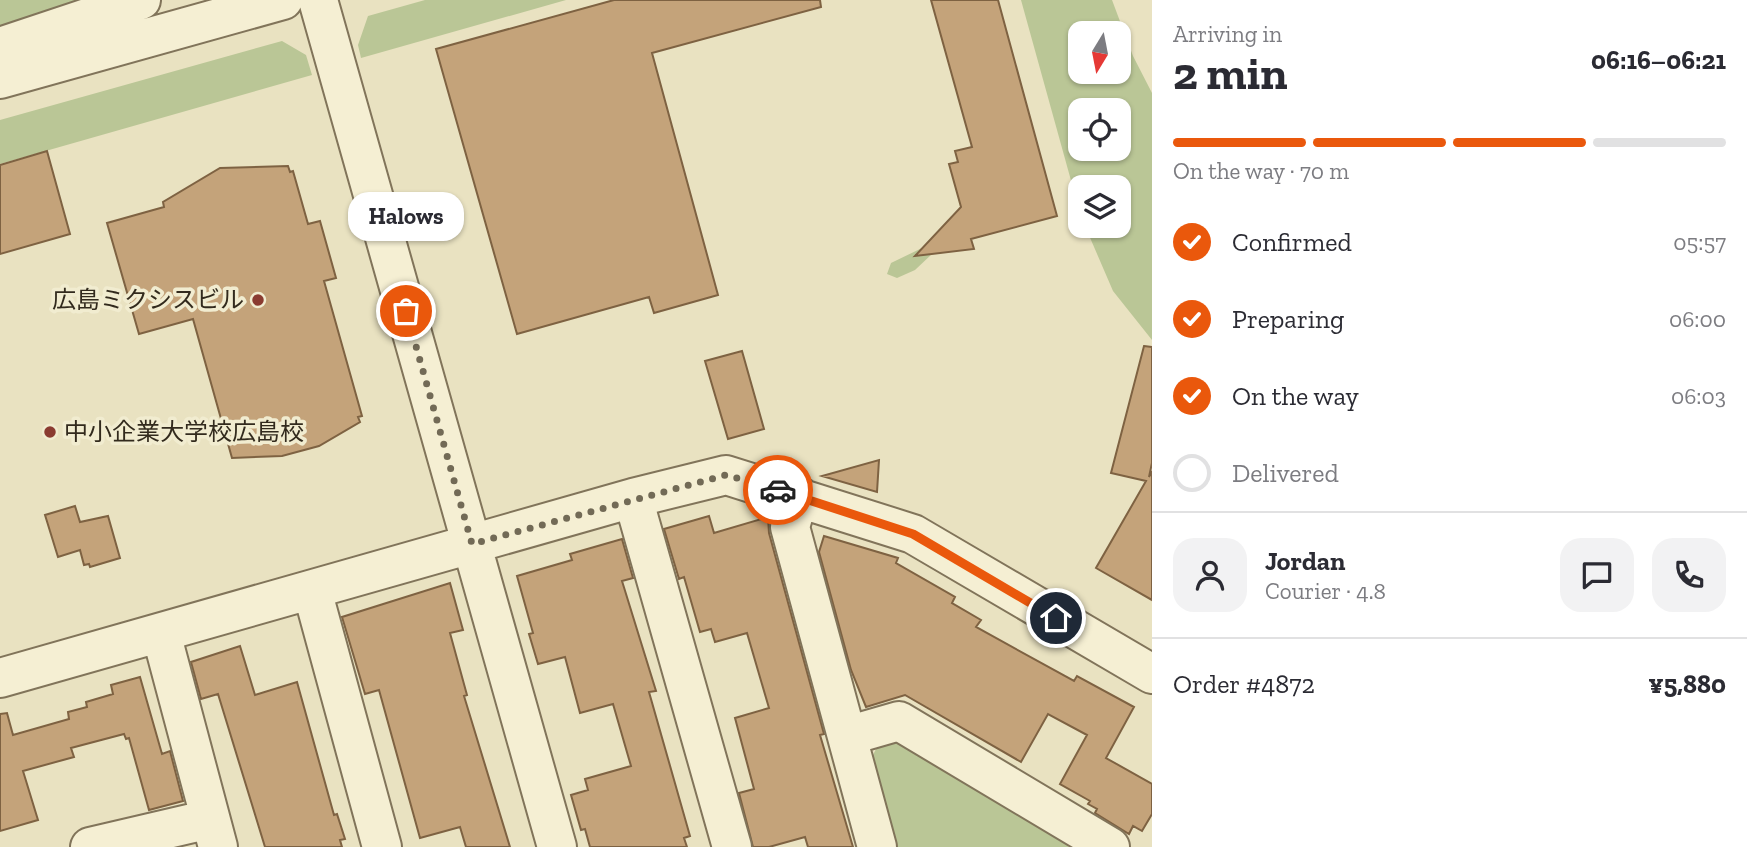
<!DOCTYPE html>
<meta charset="utf-8">
<style>
:root{--surface:#fff;--page:#f2f2f3;--text:#2b2b33;--muted:#7c7c81;--line:#e1e1e2;--accent:#ea580c}
body{margin:0;font-family:"Zilla Slab","Noto Sans JP",serif;background:var(--page);color:var(--text);height:100vh;display:flex;flex-direction:column;font-size:26px;white-space:nowrap}
*{box-sizing:border-box;margin:0}
p{font-size:23px;color:var(--muted)}
.icon{flex:none;width:38px;height:38px;fill:none;stroke:currentColor;stroke-width:2;stroke-linecap:round;stroke-linejoin:round}
.map{position:relative;flex:1;overflow:hidden}
.panel{display:flex;flex-direction:column;background:var(--surface);width:595px}
.panel>*{flex:none}
.needle{width:46px;rotate:190deg}
.fabs{position:absolute;left:1068px;top:21px;display:grid;gap:14px}
.fabs a{display:grid;place-items:center;width:63px;height:63px;border-radius:14px;background:var(--surface);box-shadow:0 2px 5px #0004;font-size:35px}
.pin{position:absolute;display:grid;place-items:center;width:60px;height:60px;color:#fff;margin:-30px;border:4px solid #fff;border-radius:50%;box-shadow:0 2px 7px #0007}
.courier{position:absolute;display:grid;place-items:center;width:70px;height:70px;margin:-35px;border:5px solid #ea580c;border-radius:50%;background:#fff;color:#222;box-shadow:0 2px 9px #0007}
.bubble{position:absolute;height:49px;border-radius:21px;background:var(--surface);box-shadow:0 2px 5px #0004;font-size:23px;font-weight:700;line-height:49px;text-align:center}
.summary em{font-style:normal;font-weight:700}
.summary div{display:flex;flex-direction:column-reverse}
.summary{display:flex;align-items:center;justify-content:space-between;height:119px;padding:0 21px}
h1{font-size:46px;font-weight:700;line-height:52px}
.bar{display:grid;grid-template-columns:repeat(4,1fr);gap:10px 7px;align-content:center;height:84px;padding:0 21px}
.bar i{height:9px;border-radius:5px;background:var(--line)}
.bar .active{background:var(--accent)}
.bar p{grid-column:span 4}
.line{display:flex;align-items:center;gap:18px;padding:0 21px;border-top:2px solid var(--line)}
.line div{flex:1}
.round{display:grid;place-items:center;flex:none;width:74px;height:74px;border-radius:21px;background:var(--page)}
ol{padding:0 21px;list-style:none}
li{display:flex;align-items:center;gap:21px;height:77px}
li p{margin-inline-start:auto}
li .icon{padding:7px;border-radius:50%;background:var(--accent);color:#fff;stroke-width:4}
li:last-child{color:var(--muted)}
li i{width:38px;height:38px;border:4px solid var(--line);border-radius:50%}
main{display:flex;flex:1;min-height:0}
.map>svg:first-child{display:block}
.green{fill:#bac696;fill-rule:evenodd}
.building{fill:#c4a37a;stroke:#7e6242;stroke-width:2}
.lines{fill:none;stroke-linecap:round;stroke-linejoin:round}
.minor-casing{stroke:#81745a;stroke-width:42}
.minor{stroke:#f5efd3;stroke-width:38}
.done{stroke:#726a56;stroke-width:7;stroke-dasharray:0 12.6}
.route{stroke:#ea580c;stroke-width:9}
.poi-dot{fill:#8a3b30;stroke:#f1ecd0;stroke-width:2.5}
.labels{text-anchor:middle;stroke-width:7;stroke-linejoin:round;paint-order:stroke}
.poi-label{font-size:24px;fill:#322a1d;stroke:#f1ecd0;text-anchor:end}
</style>
<main>
<div class="map">
<svg width="1152" height="847" viewBox="0 0 1152 847">
<rect width="100%" height="100%" fill="#e9e2c1"/>
<path class="green" d="M 0,0 L 86,0 L 0,30 Z
M 425,0 L 566,0 L 361,58 L 358,45 L 368,16 Z
M 1021,0 L 1112,0 L 1133,56 L 1152,93 L 1152,340 L 1113,291 L 1085,226 L 1118,226 L 1118,187 L 1080,187 L 1080,213 ZM 1118,33 L 1118,72 L 1080,72 L 1080,33 ZM 1118,110 L 1118,149 L 1080,149 L 1080,110 Z
M 282,41 L 306,55 L 312,75 L 0,164 L 0,120 Z
M 922,248 L 916,255 L 932,254 L 915,270 L 897,278 L 887,274 L 891,263 Z
M 893,741 L 1071,842 L 1068,847 L 894,847 L 870,761 L 877,747 Z"/>
<path class="building" d="M 614,0 L 820,0 L 821,7 L 652,53 L 718,295 L 654,313 L 649,297 L 517,334 L 436,49 Z
M 931,0 L 998,0 L 1057,216 L 971,239 L 974,249 L 915,256 L 961,207 L 949,164 L 958,162 L 955,151 L 972,147 Z
M 47,151 L 70,234 L 0,254 L 0,165 Z
M 288,166 L 290,172 L 293,171 L 308,224 L 320,221 L 336,278 L 324,281 L 362,416 L 358,417 L 360,422 L 319,446 L 282,456 L 232,458 L 193,319 L 139,334 L 107,223 L 164,207 L 163,202 L 220,168 Z
M 1144,346 L 1152,347 L 1152,463 L 1149,477 L 1152,471 L 1152,600 L 1096,568 L 1146,481 L 1111,473 Z
M 742,351 L 764,429 L 728,439 L 705,361 Z
M 879,460 L 877,492 L 822,476 Z
M 75,506 L 80,522 L 108,516 L 120,558 L 90,567 L 89,564 L 84,565 L 80,550 L 58,557 L 45,515 Z
M 709,516 L 714,533 L 768,517 L 769,533 L 824,734 L 820,735 L 853,847 L 808,847 L 805,837 L 769,847 L 753,847 L 739,793 L 754,789 L 735,718 L 769,708 L 747,633 L 715,642 L 711,629 L 700,632 L 684,577 L 679,579 L 664,529 Z
M 824,536 L 898,558 L 896,563 L 955,597 L 952,603 L 981,620 L 976,627 L 1074,681 L 1077,676 L 1134,707 L 1106,758 L 1152,784 L 1152,814 L 1142,831 L 1133,826 L 1129,834 L 1095,813 L 1097,809 L 1088,804 L 1090,801 L 1060,784 L 1087,735 L 1048,714 L 1021,762 L 905,695 L 866,707 L 851,670 L 819,552 Z
M 622,539 L 633,578 L 622,581 L 656,691 L 649,692 L 690,836 L 684,838 L 687,847 L 590,847 L 585,829 L 581,830 L 571,795 L 588,790 L 585,779 L 631,766 L 613,704 L 580,713 L 565,657 L 538,664 L 529,634 L 533,633 L 517,576 L 572,560 L 570,554 Z
M 450,583 L 463,630 L 450,633 L 467,695 L 464,696 L 510,847 L 466,847 L 460,827 L 420,838 L 379,690 L 365,694 L 342,617 Z
M 240,646 L 255,695 L 297,682 L 334,815 L 337,814 L 345,839 L 340,840 L 342,847 L 265,847 L 218,694 L 201,699 L 191,662 Z
M 140,677 L 162,754 L 170,751 L 183,801 L 149,810 L 129,738 L 126,739 L 124,734 L 71,748 L 74,757 L 23,771 L 38,820 L 0,831 L 0,714 L 7,713 L 13,735 L 69,719 L 68,712 L 87,707 L 86,702 L 113,694 L 111,685 Z"/>
<g class="lines">
<g class="minor-casing">
<path id="minor" d="M 318,0 L 557,847
M 0,47 L 141,0
M 0,79 L 283,0
M 799,496 L 790,527 L 877,847
M 633,498 L 732,847
M 312,590 L 382,847
M 161,633 L 218,847
M 0,678 L 633,498 L 726,475 L 913,534 L 1152,674
M 847,736 L 899,721 L 1110,847
M 90,847 L 210,819"/>
</g>
<use href="#minor" class="minor"/>
</g>
<g class="lines">
<path class="done" d="M 406,311 L 472,544 L 726,475 L 778,490"/>
<path class="route" d="M 778,490 L 913,534 L 1056,618"/>
</g>
<g class="poi-dot">
<circle cx="258" cy="300" r="7"/>
<circle cx="50" cy="432" r="7"/>
</g>
<g class="labels">
<g class="poi-label">
<text x="244" y="308">広島ミクシスビル</text>
<text x="64" y="440" text-anchor="start">中小企業大学校広島校</text>
</g>
</g>
</svg>
<div class="fabs">
<a><svg class="needle" viewBox="-14 -14 28 28"><path d="M0-13l5 13h-10z" fill="#e53935"/><path d="M0 13l5-13h-10z" fill="#7c7c81"/></svg></a>
<a><svg class="icon" aria-label="locate" viewBox="0 0 24 24"><circle cx="12" cy="12" r="6"/><path d="M12 2v4M12 18v4M2 12h4M18 12h4"/></svg></a>
<a><svg class="icon" aria-label="layers" viewBox="0 0 24 24"><path d="M12 4l9 5-9 5-9-5zM3 14l9 5 9-5"/></svg></a>
</div>
<div class="pin" style="left:406px;top:311px;background:#ea580c"><svg class="icon" aria-label="bag" viewBox="0 0 24 24"><path d="M5 8h14l-1 12H6zM9 8a3 3 0 0 1 6 0"/></svg></div>
<div class="pin" style="left:1056px;top:618px;background:#1f2937"><svg class="icon" aria-label="home" viewBox="0 0 24 24"><path d="M3 11l9-7 9 7M6 9v11h12V9"/></svg></div>
<div class="courier" style="left:778px;top:490px"><svg class="icon" aria-label="car" viewBox="0 0 24 24"><path d="M5 17H2v-5l4-1 3-4h7l3 4 3 1v5h-3M9 17h6M6 11h13"/><circle cx="7" cy="17" r="2"/><circle cx="17" cy="17" r="2"/></svg></div>
<div class="bubble" style="left:348px;top:192px;width:116px">Halows</div>
</div>
<section class="panel">
<div class="summary"><div><h1>2 min</h1><p>Arriving in</p></div><em>06:16–06:21</em></div>
<div class="bar"><i class="active"></i><i class="active"></i><i class="active"></i><i></i><p>On the way · 70 m</p></div>
<ol>
<li><svg class="icon" aria-label="check" viewBox="0 0 24 24"><path d="M5 12l5 5 9-10"/></svg>Confirmed<p>05:57</p></li>
<li><svg class="icon" aria-label="check" viewBox="0 0 24 24"><path d="M5 12l5 5 9-10"/></svg>Preparing<p>06:00</p></li>
<li><svg class="icon" aria-label="check" viewBox="0 0 24 24"><path d="M5 12l5 5 9-10"/></svg>On the way<p>06:03</p></li>
<li><i></i>Delivered</li>
</ol>
<div class="line" style="height:126px"><a class="round"><svg class="icon" aria-label="person" viewBox="0 0 24 24"><circle cx="12" cy="8" r="4"/><path d="M4 21q1-7 8-7t8 7"/></svg></a><div><b>Jordan</b><p>Courier · 4.8</p></div><a class="round"><svg class="icon" aria-label="chat" viewBox="0 0 24 24"><path d="M4 5h16v11H9l-5 4z"/></svg></a><a class="round"><svg class="icon" aria-label="phone" viewBox="0 0 24 24"><path d="M5 4h4l2 5-3 2q2 4 5 5l2-3 5 2v4C11 20 4 13 5 4z"/></svg></a></div>
<div class="line" style="height:91px"><div>Order #4872</div><b>¥5,880</b></div>
</section>
</main>
